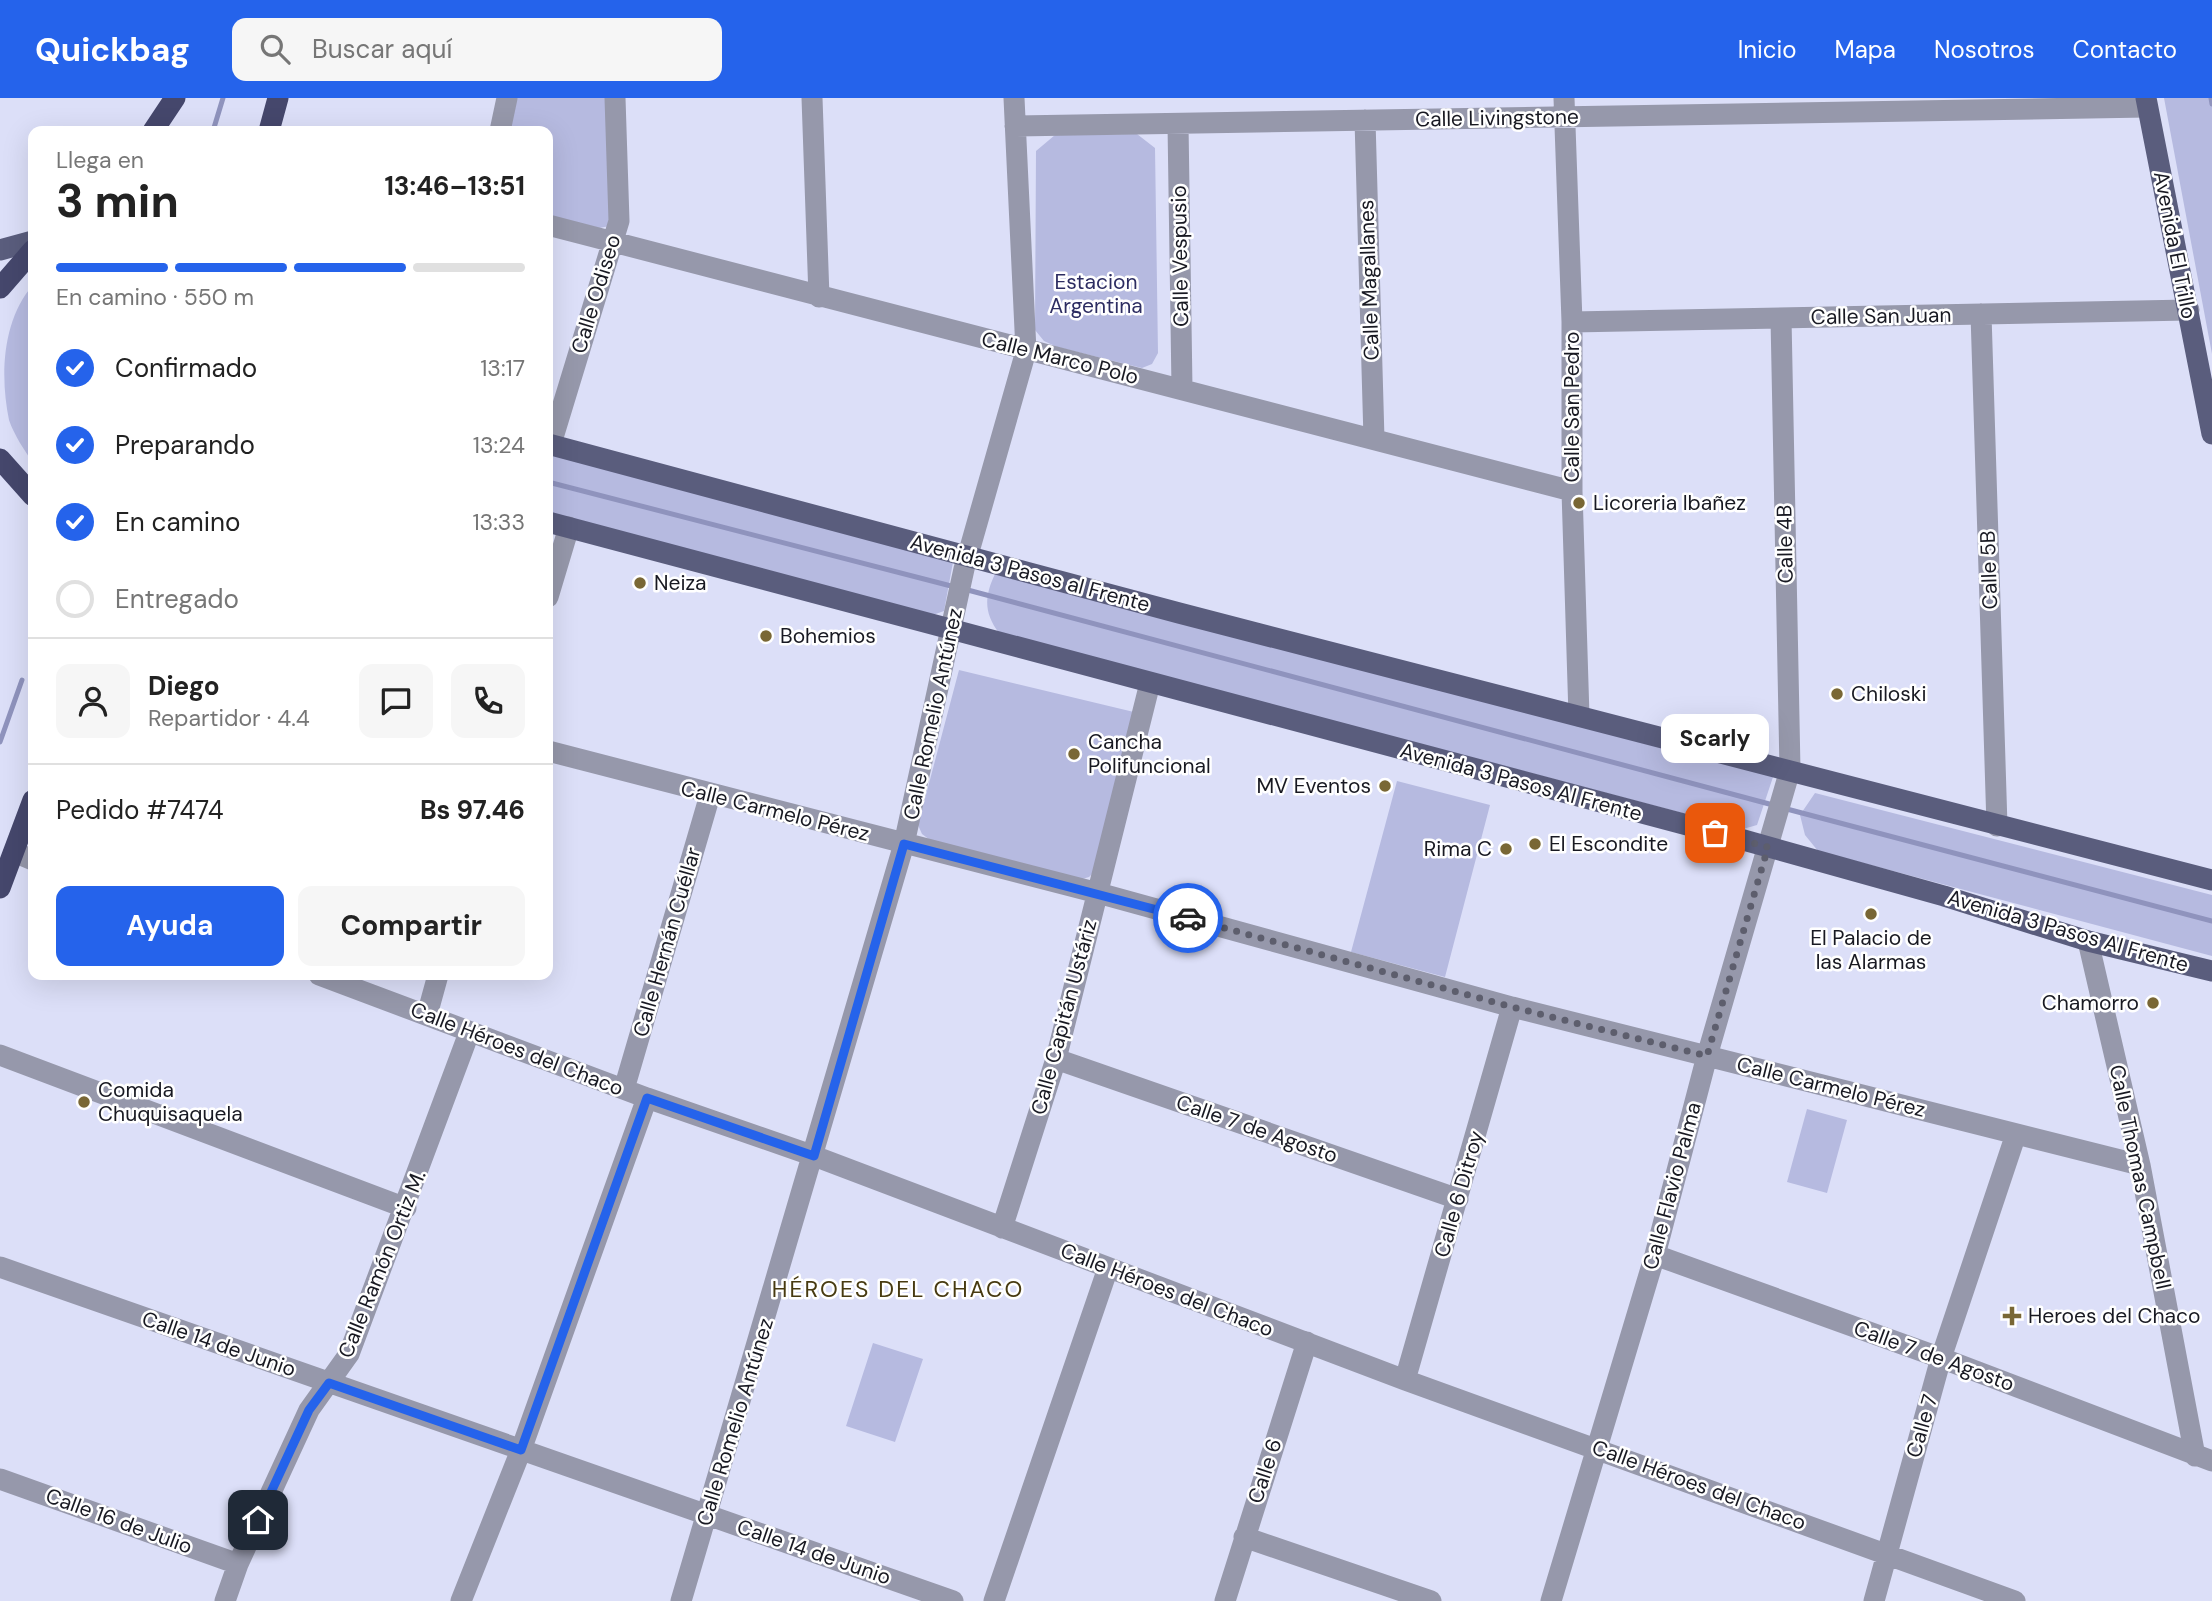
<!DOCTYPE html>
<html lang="es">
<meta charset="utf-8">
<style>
:root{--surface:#fff;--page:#f6f6f6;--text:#222;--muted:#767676;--line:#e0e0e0;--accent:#2563eb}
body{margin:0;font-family:"DM Sans",sans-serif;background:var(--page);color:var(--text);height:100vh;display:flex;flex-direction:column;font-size:26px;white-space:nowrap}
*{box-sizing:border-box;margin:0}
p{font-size:23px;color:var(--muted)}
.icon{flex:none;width:38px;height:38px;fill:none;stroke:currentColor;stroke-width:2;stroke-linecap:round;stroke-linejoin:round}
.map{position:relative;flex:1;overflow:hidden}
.panel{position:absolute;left:28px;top:28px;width:525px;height:854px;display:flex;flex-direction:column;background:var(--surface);border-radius:14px;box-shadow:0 7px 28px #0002}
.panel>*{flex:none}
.pin{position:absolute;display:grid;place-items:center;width:60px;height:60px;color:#fff;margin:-30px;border-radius:14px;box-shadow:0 4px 10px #0006}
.courier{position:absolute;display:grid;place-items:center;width:70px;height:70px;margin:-35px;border:5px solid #2563eb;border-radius:50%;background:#fff;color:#222;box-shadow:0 2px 9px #0007}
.bubble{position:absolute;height:49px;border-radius:14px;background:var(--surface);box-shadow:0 7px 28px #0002;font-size:23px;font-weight:700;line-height:49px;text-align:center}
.head em{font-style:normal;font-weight:700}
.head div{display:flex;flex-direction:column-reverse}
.head{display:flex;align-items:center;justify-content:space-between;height:119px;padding:0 28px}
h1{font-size:46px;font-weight:700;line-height:52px}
.bar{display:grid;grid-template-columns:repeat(4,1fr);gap:10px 7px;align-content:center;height:84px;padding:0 28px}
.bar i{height:9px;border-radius:5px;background:var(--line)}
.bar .on{background:var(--accent)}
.bar p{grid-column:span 4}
.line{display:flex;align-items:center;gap:18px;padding:0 28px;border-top:2px solid var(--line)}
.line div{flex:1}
.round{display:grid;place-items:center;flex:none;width:74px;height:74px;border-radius:14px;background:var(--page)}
ol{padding:0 28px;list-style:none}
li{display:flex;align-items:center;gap:21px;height:77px}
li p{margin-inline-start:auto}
li .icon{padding:7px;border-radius:50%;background:var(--accent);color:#fff;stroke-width:4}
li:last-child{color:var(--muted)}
li i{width:38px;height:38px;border:4px solid var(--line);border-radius:50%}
.action{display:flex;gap:14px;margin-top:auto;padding:14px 28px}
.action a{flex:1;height:80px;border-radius:14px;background:var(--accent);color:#fff;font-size:28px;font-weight:700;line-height:80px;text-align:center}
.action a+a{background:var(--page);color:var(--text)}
header{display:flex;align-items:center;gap:42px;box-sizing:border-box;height:98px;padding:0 35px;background:var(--accent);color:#fff}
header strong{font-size:33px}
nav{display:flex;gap:38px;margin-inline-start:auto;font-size:24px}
.search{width:490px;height:63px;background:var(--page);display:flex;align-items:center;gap:18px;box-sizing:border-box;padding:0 24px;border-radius:14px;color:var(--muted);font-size:26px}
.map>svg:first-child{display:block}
.green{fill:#b6bae0}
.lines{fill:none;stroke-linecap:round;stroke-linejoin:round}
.stream{stroke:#8f93bd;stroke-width:5}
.minor{stroke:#9698ab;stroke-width:21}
.major{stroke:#5a5d7d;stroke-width:21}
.highway{stroke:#45476c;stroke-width:21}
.done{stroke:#5d5e6d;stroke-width:7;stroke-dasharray:0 12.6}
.route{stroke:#2563eb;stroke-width:9}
.poi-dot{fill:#796735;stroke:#fff;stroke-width:2.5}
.labels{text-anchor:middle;stroke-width:5;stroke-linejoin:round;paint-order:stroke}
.street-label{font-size:21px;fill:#181922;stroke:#fff}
.park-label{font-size:21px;fill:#2c2c61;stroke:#fff}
.poi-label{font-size:21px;fill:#181922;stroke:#fff;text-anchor:start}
.neighbourhood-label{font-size:23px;letter-spacing:2px;fill:#473a11;stroke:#fff}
</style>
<header>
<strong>Quickbag</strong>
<div class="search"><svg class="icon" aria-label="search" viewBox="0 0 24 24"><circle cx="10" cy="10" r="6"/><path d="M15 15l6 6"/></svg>Buscar aquí</div>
<nav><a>Inicio</a><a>Mapa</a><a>Nosotros</a><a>Contacto</a></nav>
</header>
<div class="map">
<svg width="2212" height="1503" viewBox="0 0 2212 1503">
<rect width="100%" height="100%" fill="#dcdff8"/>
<path class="green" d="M 517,0 L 610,0 L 610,128 L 599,130 L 548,117 L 548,33 L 508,33 Z
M 2164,0 L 2212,0 L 2212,256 Z
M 1137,36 L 1155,50 L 1158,255 L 1152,266 L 1142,270 L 1057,249 L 1044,243 L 1035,232 L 1036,53 L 1055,37 Z
M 33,187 L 33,365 C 25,353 14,337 9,322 C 0,279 2,222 33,187 Z
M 548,356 L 953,464 L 944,513 L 930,518 L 548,416 Z
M 995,476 L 1774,676 L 1757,727 L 1743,731 L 999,535 C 984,515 984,499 995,476 Z
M 959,572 L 1138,615 L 1095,773 L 1089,779 L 1079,782 L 930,742 L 922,736 L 918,727 Z
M 1397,683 L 1490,707 L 1445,879 L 1351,854 Z
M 1815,695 L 2212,797 L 2212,858 L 1818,753 L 1805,737 L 1800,717 Z
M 1807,1011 L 1847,1022 L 1827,1095 L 1787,1084 Z
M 873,1245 L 923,1261 L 895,1344 L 846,1328 Z"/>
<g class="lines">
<path class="stream" d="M 2211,0 L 2212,6
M 213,33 L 223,0
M 548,384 L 955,489
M 964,491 L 1773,707
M 0,644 L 22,582
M 1783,710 L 2212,823"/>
<path class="minor" d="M 812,0 L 819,199
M 1564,0 L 1572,224 L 1572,393 L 1579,618
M 1365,22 L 1374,341
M 1178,26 L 1182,290
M 1015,28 L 2147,9
M 500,33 L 507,0
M 548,127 L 1572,393
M 1981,216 L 1997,728
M 1572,224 L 2189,212
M 551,346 L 619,123 L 615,0
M 548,499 L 569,429
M 548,653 L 1098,795 L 1512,909 L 2140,1067
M 14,754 L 33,762
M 2088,843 L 2140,1067 L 2195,1358
M 319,877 L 647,1000 L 814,1058 L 1405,1282 L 2015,1503
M 427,917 L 438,877
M 0,957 L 406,1110
M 1056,961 L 1458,1101
M 624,991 L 710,697
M 1002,1130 L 1056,961 L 1150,585
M 1655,1157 L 1941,1260 L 2212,1363
M 0,1169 L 953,1503
M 1405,1282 L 1512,909
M 0,1381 L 238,1466
M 1244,1439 L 1431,1503
M 225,1503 L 238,1466 L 309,1312 L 349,1256 L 469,935
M 461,1503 L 521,1352 L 647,1000
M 681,1503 L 904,746 L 964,471 L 1026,253 L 1014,0
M 994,1503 L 1108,1170
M 1225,1503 L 1307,1244
M 1551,1503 L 1655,1157 L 1707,958 L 1790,672 L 1781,220
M 1874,1503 L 1941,1260 L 2016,1036"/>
<path class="major" d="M 2146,0 L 2212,336
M 0,152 L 33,143
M 548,346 L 1179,515 L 2212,782
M 548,424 L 1740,741 L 1944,798 L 2088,843 L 2212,873"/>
<path class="highway" d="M 153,33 L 175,0
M 269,33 L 278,0
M 0,190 L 33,152
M 0,361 L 33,398
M 0,790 L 33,702"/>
</g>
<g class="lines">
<path class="done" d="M 1188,820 L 1512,909 L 1707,958 L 1768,749 L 1715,735"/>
<path class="route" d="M 258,1422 L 309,1312 L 329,1285 L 521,1352 L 647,1000 L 814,1058 L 904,746 L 1188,820"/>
</g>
<g class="poi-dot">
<circle cx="1579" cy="405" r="7"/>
<circle cx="640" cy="485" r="7"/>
<circle cx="766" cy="538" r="7"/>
<circle cx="1837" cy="596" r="7"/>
<circle cx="1074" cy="656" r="7"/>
<circle cx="1385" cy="688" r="7"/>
<circle cx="1535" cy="746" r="7"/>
<circle cx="1506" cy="751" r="7"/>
<circle cx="1871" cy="816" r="7"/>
<circle cx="2153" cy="905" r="7"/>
<circle cx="84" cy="1004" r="7"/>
<path d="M2008.5 1207.5h7v7h7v7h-7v7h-7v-7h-7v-7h7z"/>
</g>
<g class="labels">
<g class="street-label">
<text transform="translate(1497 20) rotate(-1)" y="7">Calle Livingstone</text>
<text transform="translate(2175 147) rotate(79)" y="7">Avenida El Trillo</text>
<text transform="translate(1180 158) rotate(-91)" y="7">Calle Vespusio</text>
<text transform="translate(1369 182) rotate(-92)" y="7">Calle Magallanes</text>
<text transform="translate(596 196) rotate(-73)" y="7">Calle Odiseo</text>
<text transform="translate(1881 218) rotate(-1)" y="7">Calle San Juan</text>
<text transform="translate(1060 260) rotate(14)" y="7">Calle Marco Polo</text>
<text transform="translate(1572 309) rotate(-90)" y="7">Calle San Pedro</text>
<text transform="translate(1785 446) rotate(-91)" y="7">Calle 4B</text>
<text transform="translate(1989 472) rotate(-92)" y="7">Calle 5B</text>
<text transform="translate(1030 475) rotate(15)" y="7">Avenida 3 Pasos al Frente</text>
<text transform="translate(933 616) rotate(-78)" y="7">Calle Romelio Antúnez</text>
<text transform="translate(1521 684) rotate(15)" y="7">Avenida 3 Pasos Al Frente</text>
<text transform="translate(775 713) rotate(14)" y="7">Calle Carmelo Pérez</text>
<text transform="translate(2068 833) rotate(16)" y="7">Avenida 3 Pasos Al Frente</text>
<text transform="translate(667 844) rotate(-74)" y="7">Calle Hernán Cuéllar</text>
<text transform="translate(1064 919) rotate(-75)" y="7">Calle Capitán Ustáriz</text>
<text transform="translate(517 951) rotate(21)" y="7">Calle Héroes del Chaco</text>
<text transform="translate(1831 989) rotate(14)" y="7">Calle Carmelo Pérez</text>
<text transform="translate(1257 1031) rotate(19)" y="7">Calle 7 de Agosto</text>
<text transform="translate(2140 1079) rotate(78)" y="7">Calle Thomas Campbell</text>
<text transform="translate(1672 1088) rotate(-75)" y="7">Calle Flavio Palma</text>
<text transform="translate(1459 1096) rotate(-74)" y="7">Calle 6 Ditroy</text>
<text transform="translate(382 1166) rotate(-68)" y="7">Calle Ramón Ortiz M.</text>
<text transform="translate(1167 1192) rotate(21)" y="7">Calle Héroes del Chaco</text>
<text transform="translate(219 1246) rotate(19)" y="7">Calle 14 de Junio</text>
<text transform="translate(1934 1258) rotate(20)" y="7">Calle 7 de Agosto</text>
<text transform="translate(735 1324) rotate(-73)" y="7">Calle Romelio Antúnez</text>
<text transform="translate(1922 1328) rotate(-74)" y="7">Calle 7</text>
<text transform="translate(1265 1373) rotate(-72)" y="7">Calle 6</text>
<text transform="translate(1699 1387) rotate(20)" y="7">Calle Héroes del Chaco</text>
<text transform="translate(119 1423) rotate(20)" y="7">Calle 16 de Julio</text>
<text transform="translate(814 1454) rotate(19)" y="7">Calle 14 de Junio</text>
</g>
<g class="park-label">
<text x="1096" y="191">Estacion<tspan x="1096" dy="24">Argentina</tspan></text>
</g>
<g class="poi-label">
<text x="1593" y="412">Licoreria Ibañez</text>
<text x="654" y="492">Neiza</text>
<text x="780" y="545">Bohemios</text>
<text x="1851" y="603">Chiloski</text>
<text x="1088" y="651">Cancha<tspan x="1088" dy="24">Polifuncional</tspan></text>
<text x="1371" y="695" text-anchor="end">MV Eventos</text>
<text x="1549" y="753">El Escondite</text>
<text x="1492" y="758" text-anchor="end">Rima C</text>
<text x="1871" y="847" text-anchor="middle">El Palacio de<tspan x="1871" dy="24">las Alarmas</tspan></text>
<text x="2139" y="912" text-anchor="end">Chamorro</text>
<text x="98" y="999">Comida<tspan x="98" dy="24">Chuquisaquela</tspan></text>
<text x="2028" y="1225">Heroes del Chaco</text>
</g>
<g class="neighbourhood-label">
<text x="898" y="1199">HÉROES DEL CHACO</text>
</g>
</g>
</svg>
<div class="pin" style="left:1715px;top:735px;background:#ea580c"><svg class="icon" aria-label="bag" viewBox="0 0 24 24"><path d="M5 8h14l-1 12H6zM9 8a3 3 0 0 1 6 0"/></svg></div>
<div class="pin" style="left:258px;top:1422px;background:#1f2937"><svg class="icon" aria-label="home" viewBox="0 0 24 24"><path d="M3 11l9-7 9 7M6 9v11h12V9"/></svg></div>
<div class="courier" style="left:1188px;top:820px"><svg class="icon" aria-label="car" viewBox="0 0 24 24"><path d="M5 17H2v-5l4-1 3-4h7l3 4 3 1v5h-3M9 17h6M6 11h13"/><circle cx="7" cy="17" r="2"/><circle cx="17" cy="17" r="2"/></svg></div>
<div class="bubble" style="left:1661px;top:616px;width:108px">Scarly</div>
<section class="panel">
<div class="head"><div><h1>3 min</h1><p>Llega en</p></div><em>13:46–13:51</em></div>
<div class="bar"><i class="on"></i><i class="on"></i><i class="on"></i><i></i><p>En camino · 550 m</p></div>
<ol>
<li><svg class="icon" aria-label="check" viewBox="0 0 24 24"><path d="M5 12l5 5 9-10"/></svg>Confirmado<p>13:17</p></li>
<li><svg class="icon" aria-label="check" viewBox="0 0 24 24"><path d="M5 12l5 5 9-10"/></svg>Preparando<p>13:24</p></li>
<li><svg class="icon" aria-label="check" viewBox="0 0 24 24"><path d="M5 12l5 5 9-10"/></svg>En camino<p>13:33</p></li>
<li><i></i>Entregado</li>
</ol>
<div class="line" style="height:126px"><a class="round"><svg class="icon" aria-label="person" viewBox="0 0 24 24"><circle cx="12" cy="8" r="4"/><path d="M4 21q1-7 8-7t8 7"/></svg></a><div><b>Diego</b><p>Repartidor · 4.4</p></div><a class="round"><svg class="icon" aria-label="chat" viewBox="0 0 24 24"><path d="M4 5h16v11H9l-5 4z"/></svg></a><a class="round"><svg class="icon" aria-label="phone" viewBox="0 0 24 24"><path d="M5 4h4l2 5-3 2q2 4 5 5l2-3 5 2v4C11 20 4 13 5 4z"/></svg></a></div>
<div class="line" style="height:91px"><div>Pedido #7474</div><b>Bs 97.46</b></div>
<div class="action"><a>Ayuda</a><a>Compartir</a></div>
</section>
</div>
